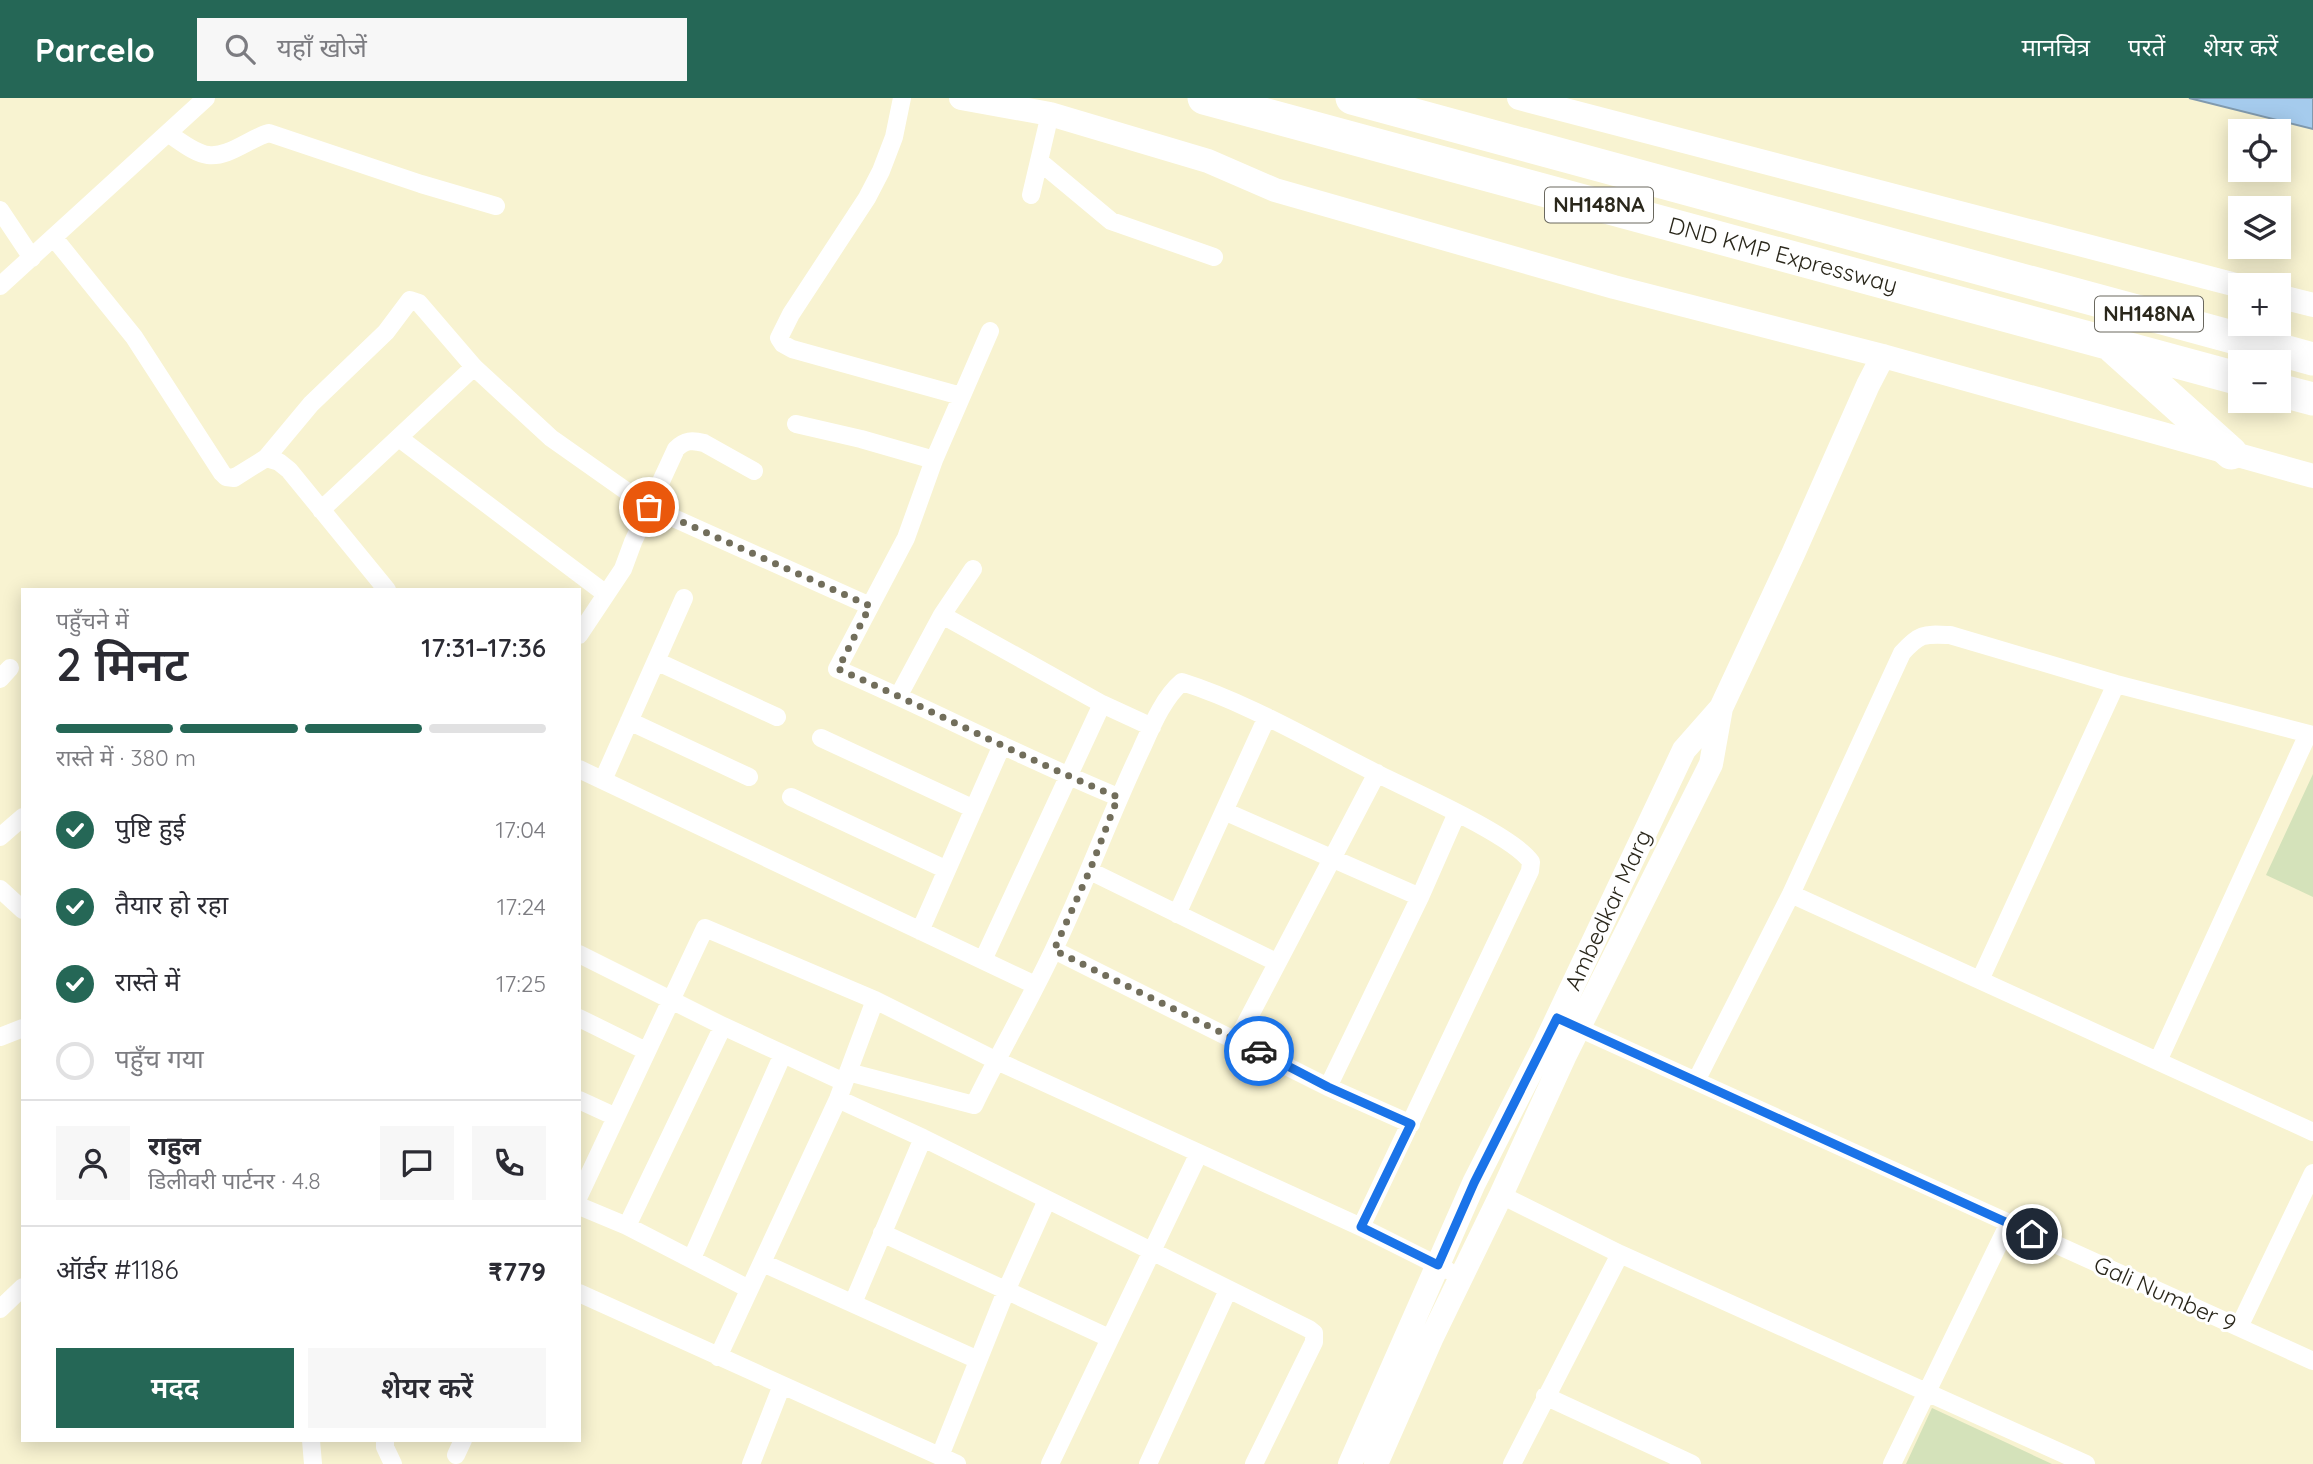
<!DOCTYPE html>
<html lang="hi">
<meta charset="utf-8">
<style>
:root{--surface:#fff;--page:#f7f7f7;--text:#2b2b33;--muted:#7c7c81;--line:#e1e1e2;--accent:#256756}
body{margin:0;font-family:Quicksand,"Noto Sans Devanagari",sans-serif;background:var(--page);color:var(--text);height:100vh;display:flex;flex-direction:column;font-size:26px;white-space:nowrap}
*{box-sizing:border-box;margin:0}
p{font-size:23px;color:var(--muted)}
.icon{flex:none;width:38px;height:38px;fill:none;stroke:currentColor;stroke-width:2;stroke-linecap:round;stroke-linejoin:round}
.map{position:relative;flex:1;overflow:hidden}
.side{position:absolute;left:21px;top:490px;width:560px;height:854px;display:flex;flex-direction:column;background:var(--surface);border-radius:0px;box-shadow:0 4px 18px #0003}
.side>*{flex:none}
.controls{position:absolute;left:2228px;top:21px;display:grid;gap:14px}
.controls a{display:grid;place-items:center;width:63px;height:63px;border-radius:0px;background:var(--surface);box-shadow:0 4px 18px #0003;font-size:35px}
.pin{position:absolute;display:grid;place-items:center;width:60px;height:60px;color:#fff;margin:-30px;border:4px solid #fff;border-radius:50%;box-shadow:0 2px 7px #0007}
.courier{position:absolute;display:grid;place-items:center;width:70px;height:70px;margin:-35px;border:5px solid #1a73e8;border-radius:50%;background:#fff;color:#222;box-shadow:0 2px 9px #0007}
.head em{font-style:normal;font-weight:600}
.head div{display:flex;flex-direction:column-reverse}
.head{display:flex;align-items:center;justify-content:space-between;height:119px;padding:0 35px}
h1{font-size:46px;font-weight:600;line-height:52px}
.bar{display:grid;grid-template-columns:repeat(4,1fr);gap:10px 7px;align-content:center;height:84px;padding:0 35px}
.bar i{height:9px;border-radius:5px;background:var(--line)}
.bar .current{background:var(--accent)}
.bar p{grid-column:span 4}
.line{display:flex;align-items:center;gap:18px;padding:0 35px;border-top:2px solid var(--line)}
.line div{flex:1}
.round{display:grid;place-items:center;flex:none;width:74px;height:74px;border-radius:0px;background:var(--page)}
ol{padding:0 35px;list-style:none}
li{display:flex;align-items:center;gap:21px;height:77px}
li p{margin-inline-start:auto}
li .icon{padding:7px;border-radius:50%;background:var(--accent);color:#fff;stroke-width:4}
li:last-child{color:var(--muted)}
li i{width:38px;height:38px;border:4px solid var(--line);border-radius:50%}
.action{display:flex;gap:14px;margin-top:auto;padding:14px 35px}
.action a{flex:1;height:80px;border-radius:0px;background:var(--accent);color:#fff;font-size:28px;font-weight:600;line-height:80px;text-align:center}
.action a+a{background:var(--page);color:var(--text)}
header{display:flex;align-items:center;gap:42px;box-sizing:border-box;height:98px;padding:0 35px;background:var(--accent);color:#fff}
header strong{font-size:33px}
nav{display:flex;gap:38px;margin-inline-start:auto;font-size:24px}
.search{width:490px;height:63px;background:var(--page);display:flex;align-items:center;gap:18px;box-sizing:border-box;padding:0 24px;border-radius:0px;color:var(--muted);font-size:26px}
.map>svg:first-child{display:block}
.green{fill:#d4e2ba}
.water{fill:#a5cbed;stroke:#809aae;stroke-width:2}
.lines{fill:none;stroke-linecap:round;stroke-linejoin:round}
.street{stroke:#fff;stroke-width:18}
.secondary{stroke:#fff;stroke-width:24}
.highway{stroke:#fff;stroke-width:33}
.done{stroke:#726e5b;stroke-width:7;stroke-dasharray:0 12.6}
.route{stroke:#1a73e8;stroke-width:9}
.labels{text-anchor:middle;stroke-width:6;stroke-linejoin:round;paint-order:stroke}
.shield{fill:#fff;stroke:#6a685f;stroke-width:2}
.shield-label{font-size:21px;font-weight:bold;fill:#2a271b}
.street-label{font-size:23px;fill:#2a271b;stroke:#fff}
</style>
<header>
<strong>Parcelo</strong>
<div class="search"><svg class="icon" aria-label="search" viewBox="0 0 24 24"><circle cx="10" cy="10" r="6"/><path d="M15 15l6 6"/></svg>यहाँ खोजें</div>
<nav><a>मानचित्र</a><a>परतें</a><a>शेयर करें</a></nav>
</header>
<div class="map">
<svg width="2313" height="1366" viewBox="0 0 2313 1366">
<rect width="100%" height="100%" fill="#f8f3d1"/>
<path class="green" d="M 2313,676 L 2313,799 L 2266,777 Z
M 1932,1310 L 2052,1366 L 1906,1366 Z"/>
<path class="water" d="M 2189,0 L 2313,0 L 2313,31 Z"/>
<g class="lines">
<path class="street" d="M 902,0 L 894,39 L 881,73 L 867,100 L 791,216 L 779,240 L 783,246 L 792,251 L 961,298
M 169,36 C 180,43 194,55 208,57 C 228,60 250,40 269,35 L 421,86 L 496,108
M 1039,63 L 1111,123 L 1214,159
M 1031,97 L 1050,16
M 0,112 L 32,160
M 54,140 L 134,239 L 222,375 L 226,379 L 234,380 L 266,360 L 279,364 L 289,372 L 387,492
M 0,188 L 206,0
M 990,233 L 934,362 L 906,440 L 837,571 C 932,612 1023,660 1118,699
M 796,326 L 861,341 L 934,362
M 399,340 L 606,496
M 266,360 L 311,306 L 386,234 L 410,202 L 419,205 L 474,269 L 551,340 L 649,409 L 870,508
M 321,412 L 474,269
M 942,517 L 1102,606 L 1152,629
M 579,537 L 623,471 L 633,444 L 676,351 C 685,342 692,342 704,345 L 754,373
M 656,563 L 777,619
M 0,581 L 10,570
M 899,597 L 942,517 L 973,471
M 629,623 L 749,679
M 821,640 L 974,711
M 579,671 L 1035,887
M 603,682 L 684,500
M 791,699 L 947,772
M 1224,713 L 1420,799
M 0,739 L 23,719
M 1090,773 L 1276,864
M 0,791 L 23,812
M 1791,796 L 2313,1034
M 1177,816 L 1267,619
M 920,833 L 1002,647
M 1054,852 L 1328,989 L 1411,1026
M 579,856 L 723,928 L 844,984
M 983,862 L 1102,606
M 1980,882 L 2116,586
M 579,920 L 646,953
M 1570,926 L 2313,1263
M 0,939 L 23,930
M 1237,942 L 1377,675
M 2158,963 L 2308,636
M 848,974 L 974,1007 C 1000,953 1030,903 1055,849 C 1086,784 1110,717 1141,652 C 1151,630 1163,600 1182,584 C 1249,605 1317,646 1380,677 C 1412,693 1514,738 1531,764 L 1530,773 L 1361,1129
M 1696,983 L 1791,796 L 1902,555 C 1920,535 1924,536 1950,537 L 2116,586 L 2313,637
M 1328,989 L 1420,799 L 1457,715
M 838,1001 L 923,1040 L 1309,1231 L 1314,1235 L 1314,1244 L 1254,1366
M 579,1002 L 616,1019
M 1501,1097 L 1620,1156 L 2086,1366
M 579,1098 L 705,830 L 875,902 L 995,962 L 1361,1129 L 1447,1172
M 579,1108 L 627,1128 L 749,1191
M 627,1128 L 723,928
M 882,1135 L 1109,1240
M 692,1160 L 783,956
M 763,1165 L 978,1262
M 579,1195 L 957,1366
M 853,1205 L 923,1040
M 0,1211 L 23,1189
M 2239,1229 L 2313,1075
M 718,1259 L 838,1001 L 875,902
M 1545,1298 L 1692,1366
M 311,1342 L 313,1366
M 385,1342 L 385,1349 L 393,1366
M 456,1357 L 463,1342
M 940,1358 L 1006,1193 L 1047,1102
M 751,1366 L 782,1287
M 1050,1366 L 1199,1055
M 1148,1366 L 1228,1192
M 1512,1366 L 1620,1156
M 1892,1366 L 2009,1125"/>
<path class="secondary" d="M 961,0 L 1050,16 L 1208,63 L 1275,92 L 1614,189 L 1883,258 L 2313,378
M 1519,0 L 2240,188
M 2278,198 L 2313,207
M 1350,1366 L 1474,1085 L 1546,944 L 1684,652 L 1721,610
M 1376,1366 L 1432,1239 L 1501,1097 L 1565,957 L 1711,666 L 1721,610 L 1793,456 L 1868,287 L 1883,258"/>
<path class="highway" d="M 1204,0 L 2240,281
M 1352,0 L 2313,261
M 2113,249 L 2231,355
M 2278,292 L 2313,301"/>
</g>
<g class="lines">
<path class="done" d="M 649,409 L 870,508 L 838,571 C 932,612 1023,660 1118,699 L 1090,772 L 1054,852 L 1259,953"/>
<path class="route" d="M 1259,953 L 1328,989 L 1411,1026 L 1361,1129 L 1438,1167 L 1474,1085 L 1557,920 L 2032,1136"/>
</g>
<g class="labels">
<g class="shield">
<rect x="1545" y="89.5" width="108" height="35" rx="5"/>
<rect x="2095" y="198.5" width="108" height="35" rx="5"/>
</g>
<g class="shield-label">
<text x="1599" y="114">NH148NA</text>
<text x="2149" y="223">NH148NA</text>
</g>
<g class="street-label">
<text transform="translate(1783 157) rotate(15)" y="8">DND KMP Expressway</text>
<text transform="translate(1608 812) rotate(-65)" y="8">Ambedkar Marg</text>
<text transform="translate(2165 1196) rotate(24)" y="8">Gali Number 9</text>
</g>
</g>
</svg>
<div class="controls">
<a><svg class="icon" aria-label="locate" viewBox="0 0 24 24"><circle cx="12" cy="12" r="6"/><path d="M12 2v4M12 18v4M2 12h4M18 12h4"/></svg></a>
<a><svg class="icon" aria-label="layers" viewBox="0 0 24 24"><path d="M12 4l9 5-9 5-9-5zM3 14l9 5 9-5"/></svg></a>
<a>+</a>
<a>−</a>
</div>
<div class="pin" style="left:649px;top:409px;background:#ea580c"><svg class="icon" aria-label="bag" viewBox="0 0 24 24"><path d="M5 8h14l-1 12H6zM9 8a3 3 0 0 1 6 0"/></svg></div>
<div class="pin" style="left:2032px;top:1136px;background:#1f2937"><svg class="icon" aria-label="home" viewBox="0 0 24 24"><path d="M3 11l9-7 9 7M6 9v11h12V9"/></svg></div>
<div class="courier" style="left:1259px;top:953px"><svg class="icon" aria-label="car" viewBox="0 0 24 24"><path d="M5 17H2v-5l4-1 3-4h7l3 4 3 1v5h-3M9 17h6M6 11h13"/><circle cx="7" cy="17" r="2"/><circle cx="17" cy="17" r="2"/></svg></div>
<section class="side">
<div class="head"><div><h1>2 मिनट</h1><p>पहुँचने में</p></div><em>17:31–17:36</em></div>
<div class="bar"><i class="current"></i><i class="current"></i><i class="current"></i><i></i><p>रास्ते में · 380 m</p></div>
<ol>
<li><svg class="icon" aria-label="check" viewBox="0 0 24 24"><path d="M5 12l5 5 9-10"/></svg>पुष्टि हुई<p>17:04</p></li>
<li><svg class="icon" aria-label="check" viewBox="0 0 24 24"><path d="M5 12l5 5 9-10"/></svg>तैयार हो रहा<p>17:24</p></li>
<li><svg class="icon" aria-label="check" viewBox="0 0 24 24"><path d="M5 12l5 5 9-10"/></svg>रास्ते में<p>17:25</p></li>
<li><i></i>पहुँच गया</li>
</ol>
<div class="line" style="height:126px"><a class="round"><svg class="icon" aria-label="person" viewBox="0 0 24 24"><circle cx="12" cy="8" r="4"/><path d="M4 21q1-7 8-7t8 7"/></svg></a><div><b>राहुल</b><p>डिलीवरी पार्टनर · 4.8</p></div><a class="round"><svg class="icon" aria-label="chat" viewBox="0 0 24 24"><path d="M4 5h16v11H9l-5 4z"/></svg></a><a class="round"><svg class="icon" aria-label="phone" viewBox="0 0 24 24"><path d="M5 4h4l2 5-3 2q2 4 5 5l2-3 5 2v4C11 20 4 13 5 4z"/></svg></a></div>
<div class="line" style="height:91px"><div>ऑर्डर #1186</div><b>₹779</b></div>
<div class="action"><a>मदद</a><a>शेयर करें</a></div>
</section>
</div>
